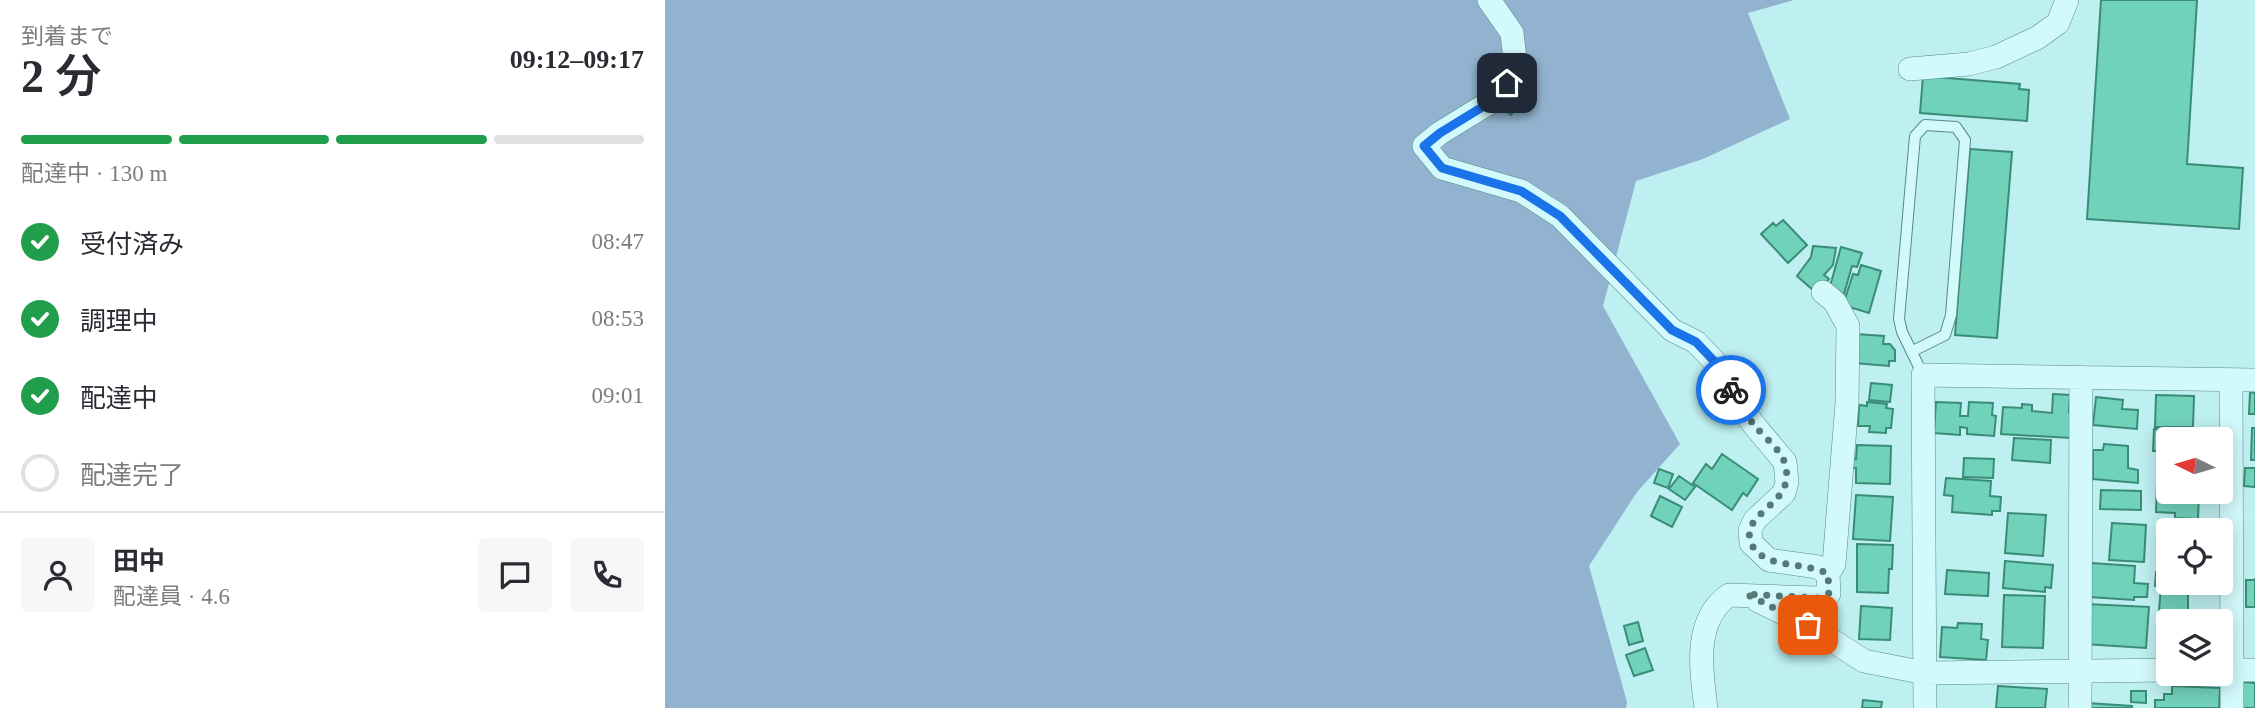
<!DOCTYPE html>
<html lang="ja">
<meta charset="utf-8">
<style>
:root{--surface:#fff;--page:#f7f7f7;--text:#2b2b33;--muted:#7c7c81;--line:#e1e1e2;--accent:#219e4b}
body{margin:0;font-family:"Times New Roman","Noto Sans JP",serif;background:var(--page);color:var(--text);height:100vh;display:flex;flex-direction:column;font-size:26px;white-space:nowrap}
*{box-sizing:border-box;margin:0}
p{font-size:23px;color:var(--muted)}
.icon{flex:none;width:38px;height:38px;fill:none;stroke:currentColor;stroke-width:2;stroke-linecap:round;stroke-linejoin:round}
.map{position:relative;flex:1;overflow:hidden}
.details{display:flex;flex-direction:column;background:var(--surface);width:665px}
.details>*{flex:none}
.needle{width:46px;rotate:275deg}
.tools{position:absolute;left:1491px;top:427px;display:grid;gap:14px}
.tools a{display:grid;place-items:center;width:77px;height:77px;border-radius:7px;background:var(--surface);box-shadow:0 4px 18px #0003;font-size:35px}
.pin{position:absolute;display:grid;place-items:center;width:60px;height:60px;color:#fff;margin:-30px;border-radius:14px;box-shadow:0 4px 10px #0006}
.courier{position:absolute;display:grid;place-items:center;width:70px;height:70px;margin:-35px;border:5px solid #1a73e8;border-radius:50%;background:#fff;color:#222;box-shadow:0 2px 9px #0007}
.head em{font-style:normal;font-weight:600}
.head div{display:flex;flex-direction:column-reverse}
.head{display:flex;align-items:center;justify-content:space-between;height:119px;padding:0 21px}
h1{font-size:46px;font-weight:600;line-height:52px}
.bar{display:grid;grid-template-columns:repeat(4,1fr);gap:10px 7px;align-content:center;height:84px;padding:0 21px}
.bar i{height:9px;border-radius:5px;background:var(--line)}
.bar .active{background:var(--accent)}
.bar p{grid-column:span 4}
.line{display:flex;align-items:center;gap:18px;padding:0 21px;border-top:2px solid var(--line)}
.line div{flex:1}
.round{display:grid;place-items:center;flex:none;width:74px;height:74px;border-radius:7px;background:var(--page)}
ol{padding:0 21px;list-style:none}
li{display:flex;align-items:center;gap:21px;height:77px}
li p{margin-inline-start:auto}
li .icon{padding:7px;border-radius:50%;background:var(--accent);color:#fff;stroke-width:4}
li:last-child{color:var(--muted)}
li i{width:38px;height:38px;border:4px solid var(--line);border-radius:50%}
main{display:flex;flex:1;min-height:0}
.map>svg:first-child{display:block}
.green{fill:#92b3d0}
.building{fill:#71d2bb;stroke:#3a8c77;stroke-width:2}
.lines{fill:none;stroke-linecap:round;stroke-linejoin:round}
.lane-casing{stroke:#568b84;stroke-width:12}
.street-casing{stroke:#568b84;stroke-width:24}
.lane{stroke:#d2f9fb;stroke-width:10}
.street{stroke:#d2f9fb;stroke-width:23}
.done{stroke:#547976;stroke-width:7;stroke-dasharray:0 12.6}
.route{stroke:#1a73e8;stroke-width:9}
</style>
<main>
<section class="details">
<div class="head"><div><h1>2 分</h1><p>到着まで</p></div><em>09:12–09:17</em></div>
<div class="bar"><i class="active"></i><i class="active"></i><i class="active"></i><i></i><p>配達中 · 130 m</p></div>
<ol>
<li><svg class="icon" aria-label="check" viewBox="0 0 24 24"><path d="M5 12l5 5 9-10"/></svg>受付済み<p>08:47</p></li>
<li><svg class="icon" aria-label="check" viewBox="0 0 24 24"><path d="M5 12l5 5 9-10"/></svg>調理中<p>08:53</p></li>
<li><svg class="icon" aria-label="check" viewBox="0 0 24 24"><path d="M5 12l5 5 9-10"/></svg>配達中<p>09:01</p></li>
<li><i></i>配達完了</li>
</ol>
<div class="line" style="height:126px"><a class="round"><svg class="icon" aria-label="person" viewBox="0 0 24 24"><circle cx="12" cy="8" r="4"/><path d="M4 21q1-7 8-7t8 7"/></svg></a><div><b>田中</b><p>配達員 · 4.6</p></div><a class="round"><svg class="icon" aria-label="chat" viewBox="0 0 24 24"><path d="M4 5h16v11H9l-5 4z"/></svg></a><a class="round"><svg class="icon" aria-label="phone" viewBox="0 0 24 24"><path d="M5 4h4l2 5-3 2q2 4 5 5l2-3 5 2v4C11 20 4 13 5 4z"/></svg></a></div>
</section>
<div class="map">
<svg width="1590" height="708" viewBox="0 0 1590 708">
<rect width="100%" height="100%" fill="#beeff1"/>
<path class="green" d="M 0,0 L 1129,0 L 1083,13 L 1125,119 L 1038,159 L 971,181 L 938,306 L 1015,444 L 972,492 L 924,566 L 962,702 L 961,708 L 0,708 Z"/>
<path class="building" d="M 1436,0 L 1532,0 L 1522,164 L 1578,168 L 1574,229 L 1422,219 Z
M 1258,76 L 1355,84 L 1354,89 L 1364,90 L 1362,121 L 1255,113 Z
M 846,89 L 859,100 L 846,115 L 833,105 Z
M 1305,149 L 1347,152 L 1332,338 L 1290,335 Z
M 1118,220 L 1142,245 L 1123,263 L 1096,234 L 1108,223 L 1111,226 Z
M 1148,246 L 1171,248 L 1168,265 L 1159,275 L 1164,279 L 1159,285 L 1148,290 L 1132,276 L 1146,257 Z
M 1176,247 L 1197,253 L 1192,267 L 1187,266 L 1179,294 L 1164,290 Z
M 1196,265 L 1216,271 L 1204,313 L 1178,305 L 1188,274 L 1193,275 Z
M 1191,334 L 1219,336 L 1218,344 L 1225,344 L 1230,350 L 1230,361 L 1224,361 L 1224,366 L 1189,363 Z
M 1206,383 L 1227,385 L 1225,402 L 1204,400 Z
M 1585,392 L 1590,393 L 1590,414 L 1584,414 Z
M 1388,394 L 1405,395 L 1404,412 L 1408,412 L 1406,438 L 1336,434 L 1338,407 L 1357,408 L 1357,404 L 1367,405 L 1367,411 L 1387,413 Z
M 1491,395 L 1529,396 L 1528,427 L 1490,427 Z
M 1431,397 L 1458,400 L 1457,409 L 1473,410 L 1472,429 L 1428,425 Z
M 1202,402 L 1222,404 L 1221,408 L 1228,409 L 1226,428 L 1221,428 L 1221,433 L 1204,432 L 1205,426 L 1193,426 L 1194,405 L 1202,406 Z
M 1271,402 L 1296,403 L 1295,416 L 1303,416 L 1304,402 L 1328,403 L 1327,415 L 1331,416 L 1329,436 L 1302,434 L 1302,428 L 1295,427 L 1295,435 L 1269,433 Z
M 1587,428 L 1590,428 L 1590,460 L 1586,460 Z
M 1489,429 L 1533,431 L 1533,439 L 1503,439 L 1503,451 L 1488,451 Z
M 1349,438 L 1386,440 L 1385,463 L 1347,460 Z
M 1439,444 L 1463,446 L 1463,468 L 1473,470 L 1473,483 L 1428,479 L 1428,450 L 1438,450 Z
M 1192,445 L 1226,446 L 1225,484 L 1191,483 L 1191,468 L 1187,468 L 1188,459 L 1191,459 Z
M 1057,454 L 1093,479 L 1082,496 L 1078,493 L 1067,510 L 1028,483 L 1041,464 L 1047,469 Z
M 1492,454 L 1503,454 L 1503,478 L 1492,478 Z
M 1299,458 L 1329,459 L 1328,478 L 1298,477 Z
M 1580,468 L 1590,468 L 1590,487 L 1579,486 Z
M 994,469 L 1008,474 L 1003,488 L 989,483 Z
M 1014,476 L 1030,487 L 1020,500 L 1004,489 Z
M 1281,478 L 1326,481 L 1325,496 L 1336,497 L 1335,511 L 1327,511 L 1327,515 L 1287,512 L 1288,496 L 1279,495 Z
M 1492,482 L 1503,483 L 1503,492 L 1534,492 L 1533,519 L 1510,518 L 1510,513 L 1491,512 Z
M 1436,490 L 1476,491 L 1476,510 L 1435,509 Z
M 1191,495 L 1228,497 L 1225,541 L 1188,539 Z
M 995,496 L 1017,507 L 1007,527 L 986,516 Z
M 1343,513 L 1381,515 L 1378,556 L 1340,553 Z
M 1447,523 L 1481,525 L 1479,562 L 1444,560 Z
M 1525,523 L 1556,525 L 1555,530 L 1525,530 Z
M 1494,525 L 1524,526 L 1524,530 L 1503,530 L 1503,567 L 1492,566 Z
M 1192,544 L 1228,545 L 1227,569 L 1224,569 L 1223,593 L 1192,592 Z
M 1340,561 L 1388,565 L 1386,588 L 1380,587 L 1380,592 L 1338,588 Z
M 1426,563 L 1470,566 L 1469,583 L 1483,584 L 1482,597 L 1469,597 L 1469,600 L 1424,597 Z
M 1496,569 L 1503,570 L 1503,583 L 1532,583 L 1531,594 L 1523,593 L 1523,613 L 1494,611 L 1496,587 L 1490,586 L 1491,572 L 1496,572 Z
M 1282,570 L 1324,573 L 1323,596 L 1280,594 Z
M 1590,578 L 1590,607 L 1581,607 L 1581,580 L 1590,580 Z
M 1339,595 L 1380,596 L 1378,648 L 1337,647 Z
M 1421,604 L 1484,607 L 1481,648 L 1419,644 Z
M 1196,606 L 1227,608 L 1225,640 L 1194,639 Z
M 1512,616 L 1551,617 L 1551,621 L 1511,621 Z
M 973,622 L 978,641 L 964,645 L 959,626 Z
M 1293,623 L 1317,624 L 1316,639 L 1323,640 L 1321,660 L 1275,657 L 1277,627 L 1292,628 Z
M 980,648 L 988,670 L 969,676 L 961,655 Z
M 1577,682 L 1590,683 L 1590,708 L 1576,708 Z
M 1333,686 L 1382,689 L 1380,708 L 1331,708 Z
M 1507,686 L 1555,688 L 1554,708 L 1490,708 L 1490,700 L 1499,700 L 1499,694 L 1507,694 Z
M 1466,691 L 1481,691 L 1481,703 L 1466,702 Z
M 1198,700 L 1217,702 L 1216,708 L 1197,708 Z
M 1422,703 L 1467,706 L 1467,708 L 1422,708 Z"/>
<g class="lines">
<g class="lane-casing">
<path id="lane" d="M 1248,351 L 1280,335 L 1286,315 L 1300,140 L 1291,127 L 1260,125 L 1250,136 L 1234,319 L 1237,332 L 1258,375"/>
</g>
<g class="street-casing">
<path id="street" d="M 824,0 L 847,33 L 851,68 L 832,98 L 775,133 L 759,146 L 777,168 L 856,191 L 895,216 L 1007,330 L 1031,342 L 1049,361 L 1071,400 L 1089,425 L 1120,462 L 1122,482 L 1119,493 L 1090,520 L 1085,530 L 1086,543 L 1104,560 L 1153,567 L 1163,574 L 1164,593 L 1152,598 L 1064,595 C 1028,620 1036,670 1041,708
M 1245,69 L 1304,64 L 1331,57 L 1372,38 L 1393,23 L 1402,0
M 1158,292 L 1170,302 L 1183,326 L 1182,403 L 1169,564 L 1163,574
M 1566,380 L 1567,708
M 1093,601 L 1143,625 L 1199,661 L 1260,673 L 1503,670
M 1556,670 L 1590,670
M 1260,708 L 1258,375 L 1590,380
M 1415,708 L 1416,377"/>
</g>
<use href="#lane" class="lane"/>
<use href="#street" class="street"/>
</g>
<g class="lines">
<path class="done" d="M 1066,390 C 1073,403 1081,415 1090,426 C 1099,437 1117,451 1120,464 C 1132,506 1074,511 1086,543 C 1097,570 1142,561 1163,574 L 1164,593 L 1152,598 L 1081,594 L 1143,625"/>
<path class="route" d="M 842,83 L 832,98 L 775,133 L 759,146 L 777,168 L 856,191 L 895,216 L 1007,330 L 1031,342 L 1049,361 L 1066,390"/>
</g>
</svg>
<div class="tools">
<a><svg class="needle" viewBox="-14 -14 28 28"><path d="M0-13l5 13h-10z" fill="#e53935"/><path d="M0 13l5-13h-10z" fill="#7c7c81"/></svg></a>
<a><svg class="icon" aria-label="locate" viewBox="0 0 24 24"><circle cx="12" cy="12" r="6"/><path d="M12 2v4M12 18v4M2 12h4M18 12h4"/></svg></a>
<a><svg class="icon" aria-label="layers" viewBox="0 0 24 24"><path d="M12 4l9 5-9 5-9-5zM3 14l9 5 9-5"/></svg></a>
</div>
<div class="pin" style="left:1143px;top:625px;background:#ea580c"><svg class="icon" aria-label="bag" viewBox="0 0 24 24"><path d="M5 8h14l-1 12H6zM9 8a3 3 0 0 1 6 0"/></svg></div>
<div class="pin" style="left:842px;top:83px;background:#1f2937"><svg class="icon" aria-label="home" viewBox="0 0 24 24"><path d="M3 11l9-7 9 7M6 9v11h12V9"/></svg></div>
<div class="courier" style="left:1066px;top:390px"><svg class="icon" aria-label="bike" viewBox="0 0 24 24"><circle cx="6" cy="16" r="4"/><circle cx="18" cy="16" r="4"/><path d="M6 16l4-8h5l3 8M10 8l3 8H6M13 5h3"/></svg></div>
</div>
</main>
